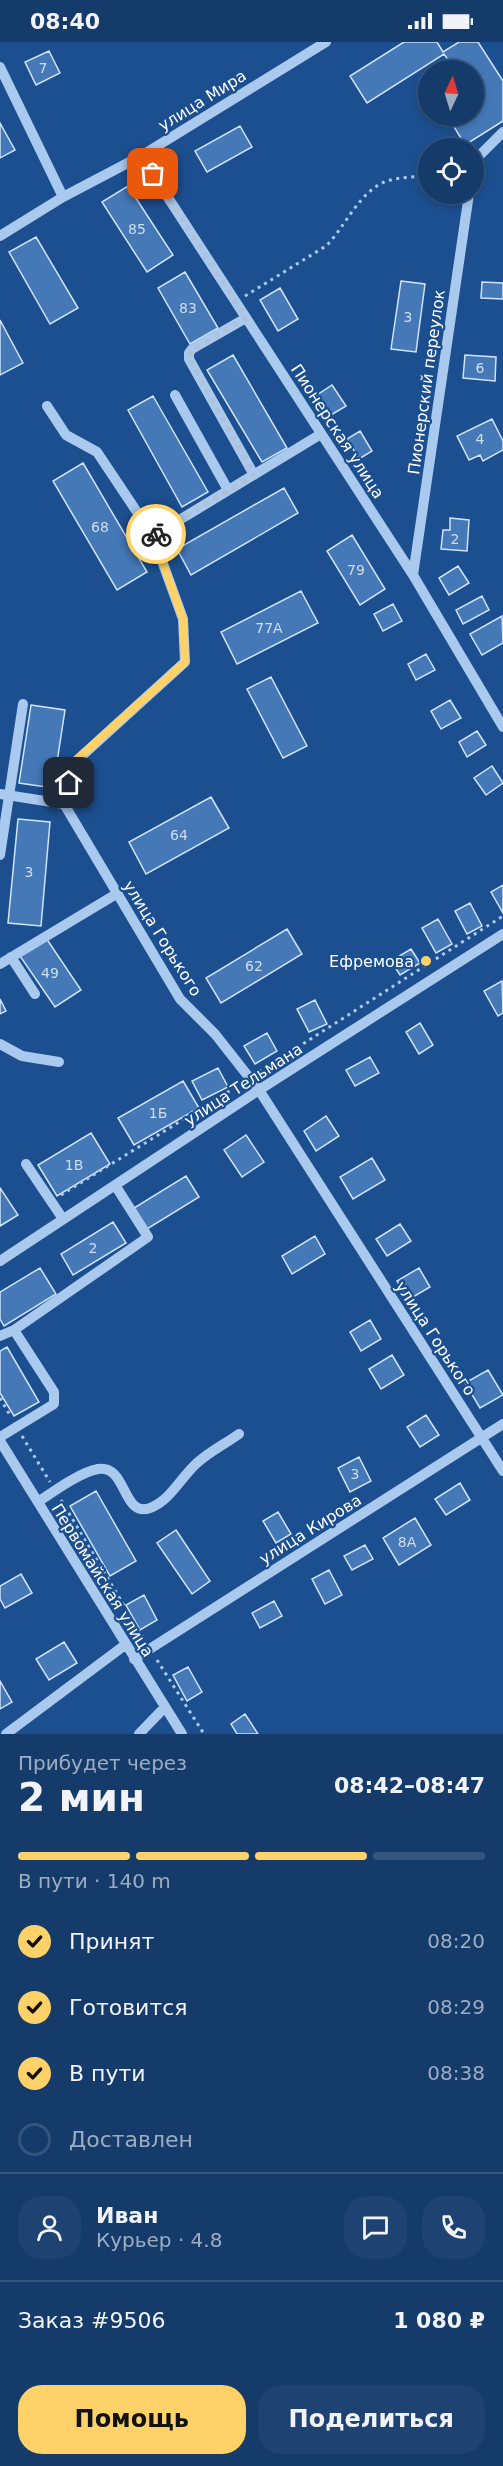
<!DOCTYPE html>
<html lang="ru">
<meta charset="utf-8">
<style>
:root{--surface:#153b6b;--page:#1e4271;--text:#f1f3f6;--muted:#9dadc1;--line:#34557e;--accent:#fed268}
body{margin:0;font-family:"DejaVu Sans",sans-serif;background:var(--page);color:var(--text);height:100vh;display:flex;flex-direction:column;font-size:22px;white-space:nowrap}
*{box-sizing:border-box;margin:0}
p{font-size:20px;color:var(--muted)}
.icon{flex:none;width:33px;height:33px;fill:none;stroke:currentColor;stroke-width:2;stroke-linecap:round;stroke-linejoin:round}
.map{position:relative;height:1692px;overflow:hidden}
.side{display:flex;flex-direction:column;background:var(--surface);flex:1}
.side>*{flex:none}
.needle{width:39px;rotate:4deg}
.controls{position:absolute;left:418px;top:18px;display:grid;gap:12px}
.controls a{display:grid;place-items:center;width:66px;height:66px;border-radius:50%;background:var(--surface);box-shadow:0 3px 9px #0003,0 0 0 2px var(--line);font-size:30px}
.pin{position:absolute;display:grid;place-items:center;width:51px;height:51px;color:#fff;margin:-26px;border-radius:12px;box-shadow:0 3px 9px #0006}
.courier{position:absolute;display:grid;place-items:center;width:60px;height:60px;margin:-30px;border:4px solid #fed268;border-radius:50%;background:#fff;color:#222;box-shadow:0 2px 8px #0007}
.summary em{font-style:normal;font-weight:700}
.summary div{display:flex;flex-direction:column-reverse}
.summary{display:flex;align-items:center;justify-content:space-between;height:102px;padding:0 18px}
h1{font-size:39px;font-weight:700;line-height:45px}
.bar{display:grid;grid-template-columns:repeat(4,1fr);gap:9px 6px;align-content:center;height:72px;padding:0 18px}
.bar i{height:8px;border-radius:4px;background:var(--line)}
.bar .selected{background:var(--accent)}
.bar p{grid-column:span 4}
.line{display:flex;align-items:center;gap:15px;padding:0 18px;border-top:2px solid var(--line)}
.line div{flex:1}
.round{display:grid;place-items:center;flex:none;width:63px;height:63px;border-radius:24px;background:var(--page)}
ol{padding:0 18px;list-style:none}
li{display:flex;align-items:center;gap:18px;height:66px}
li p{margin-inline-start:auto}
li .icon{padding:6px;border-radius:50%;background:var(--accent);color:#111;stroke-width:4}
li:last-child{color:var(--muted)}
li i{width:33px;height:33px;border:3px solid var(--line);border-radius:50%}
.cta{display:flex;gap:12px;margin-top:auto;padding:12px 18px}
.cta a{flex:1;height:69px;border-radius:24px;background:var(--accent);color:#111;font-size:24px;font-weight:700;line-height:69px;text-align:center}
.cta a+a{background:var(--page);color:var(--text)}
.status{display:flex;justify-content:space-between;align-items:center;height:42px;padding:0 30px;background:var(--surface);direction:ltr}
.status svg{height:16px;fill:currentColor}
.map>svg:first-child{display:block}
.building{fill:#4478b7;stroke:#d0e3fa;stroke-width:1.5}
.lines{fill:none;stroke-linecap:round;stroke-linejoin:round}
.path{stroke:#aac9ee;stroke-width:3;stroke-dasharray:3 4.5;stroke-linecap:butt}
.minor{stroke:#aac9ee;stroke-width:10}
.done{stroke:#b0c1d8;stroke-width:6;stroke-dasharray:0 10.8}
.route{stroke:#fed268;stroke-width:8}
.poi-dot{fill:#fed268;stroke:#1c4f8f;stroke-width:2}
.labels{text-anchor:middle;stroke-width:4.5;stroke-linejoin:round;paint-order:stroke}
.number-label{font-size:14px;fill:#d0dded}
.street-label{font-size:16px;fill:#fff;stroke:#1c4f8f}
.poi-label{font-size:16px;fill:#fff;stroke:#1c4f8f;text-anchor:end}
</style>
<div class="status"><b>08:40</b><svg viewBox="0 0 49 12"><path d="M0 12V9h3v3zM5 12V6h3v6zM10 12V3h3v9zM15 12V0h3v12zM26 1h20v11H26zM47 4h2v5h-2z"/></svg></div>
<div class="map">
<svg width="503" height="1692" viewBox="0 0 503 1692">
<rect width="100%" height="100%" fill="#1c4f8f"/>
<path class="building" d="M 404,0 L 437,0 L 443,10 L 459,0 L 478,0 L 503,39 L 503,79 L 465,103 L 448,75 L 474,74 L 474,28 L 455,28 L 444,12 L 367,61 L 350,34 Z
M 49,9 L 60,31 L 36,43 L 25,20 Z
M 0,81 L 15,108 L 0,116 Z
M 240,84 L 252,105 L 207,130 L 195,109 Z
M 128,144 L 173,213 L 147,230 L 102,160 Z
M 36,195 L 78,266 L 50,282 L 9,210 Z
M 185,230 L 218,286 L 190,302 L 158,246 Z
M 401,239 L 425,242 L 416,310 L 391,307 Z
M 482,240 L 503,241 L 503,257 L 481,256 Z
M 280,246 L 298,277 L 278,289 L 260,258 Z
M 0,278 L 23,321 L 0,333 Z
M 233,313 L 287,406 L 262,420 L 207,328 Z
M 465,313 L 496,315 L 495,339 L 463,336 Z
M 332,343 L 346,364 L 331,373 L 317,353 Z
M 153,354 L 208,450 L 182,465 L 128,368 Z
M 492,377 L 503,399 L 503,408 L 483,419 L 480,413 L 469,418 L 457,394 Z
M 360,389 L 372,409 L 359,417 L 347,397 Z
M 83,421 L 147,530 L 117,548 L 53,439 Z
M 284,446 L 298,471 L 191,533 L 177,507 Z
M 450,476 L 469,478 L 467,509 L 441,507 L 443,488 L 450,488 Z
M 352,493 L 385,547 L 360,563 L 327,509 Z
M 458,524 L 469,541 L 449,553 L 439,536 Z
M 301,549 L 318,581 L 237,622 L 221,590 Z
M 482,554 L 489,568 L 463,582 L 456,568 Z
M 393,562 L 402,579 L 383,589 L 374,572 Z
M 502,574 L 503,601 L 482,613 L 470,592 Z
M 426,612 L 435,628 L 416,638 L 408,622 Z
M 271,635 L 307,704 L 283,716 L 247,647 Z
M 450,658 L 461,676 L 441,687 L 431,669 Z
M 31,663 L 65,668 L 53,746 L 19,741 Z
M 477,689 L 486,703 L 467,715 L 459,700 Z
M 492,724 L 503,741 L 486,753 L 474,736 Z
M 211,755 L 229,786 L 146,832 L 129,800 Z
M 18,777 L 50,780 L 41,884 L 8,881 Z
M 503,843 L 503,871 L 491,850 Z
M 470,861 L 482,884 L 467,892 L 455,869 Z
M 438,877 L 452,902 L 436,911 L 422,886 Z
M 287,887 L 302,912 L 221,961 L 206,936 Z
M 46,896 L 81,948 L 55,965 L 20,914 Z
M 411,907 L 420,921 L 400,933 L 391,919 Z
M 502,939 L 503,971 L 498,974 L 484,949 Z
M 0,957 L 6,969 L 0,972 Z
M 315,958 L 327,982 L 309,990 L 297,967 Z
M 420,981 L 433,1003 L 419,1012 L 406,990 Z
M 267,991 L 277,1009 L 255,1022 L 244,1004 Z
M 370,1015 L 379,1031 L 355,1044 L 346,1028 Z
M 218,1026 L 228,1045 L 202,1058 L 192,1039 Z
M 183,1039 L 199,1066 L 134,1103 L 118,1076 Z
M 326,1074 L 339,1094 L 316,1109 L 304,1089 Z
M 91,1091 L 110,1122 L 57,1154 L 38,1123 Z
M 246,1093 L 264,1120 L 242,1135 L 224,1108 Z
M 372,1116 L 385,1138 L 353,1157 L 340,1135 Z
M 186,1134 L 199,1155 L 147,1187 L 134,1166 Z
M 0,1146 L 18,1173 L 0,1184 Z
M 113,1180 L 126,1201 L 73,1233 L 61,1212 Z
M 400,1182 L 411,1199 L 387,1214 L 376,1197 Z
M 315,1194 L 325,1212 L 292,1232 L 282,1214 Z
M 40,1226 L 56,1252 L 4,1284 L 0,1277 L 0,1250 Z
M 419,1226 L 430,1245 L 408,1258 L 397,1239 Z
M 370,1278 L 381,1297 L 361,1309 L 350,1290 Z
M 7,1305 L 39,1360 L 14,1374 L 0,1351 L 0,1309 Z
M 392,1313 L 404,1333 L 381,1347 L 369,1327 Z
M 488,1328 L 503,1353 L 480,1366 L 465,1341 Z
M 426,1373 L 439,1393 L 420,1405 L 407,1385 Z
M 359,1415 L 371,1439 L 350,1450 L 338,1426 Z
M 460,1441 L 470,1458 L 446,1473 L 435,1457 Z
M 96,1449 L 136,1519 L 110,1534 L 70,1464 Z
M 278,1470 L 291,1492 L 276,1501 L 263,1479 Z
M 415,1476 L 431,1503 L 399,1523 L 383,1496 Z
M 176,1488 L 210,1539 L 192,1552 L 157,1501 Z
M 365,1503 L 373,1517 L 352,1528 L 344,1514 Z
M 329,1528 L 342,1553 L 325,1562 L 312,1537 Z
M 21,1532 L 32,1551 L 5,1566 L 0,1557 L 0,1544 Z
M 144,1553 L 157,1578 L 140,1588 L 126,1563 Z
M 274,1559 L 282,1574 L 260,1586 L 252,1571 Z
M 64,1600 L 77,1621 L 49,1638 L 36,1617 Z
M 188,1625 L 202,1650 L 187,1659 L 173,1633 Z
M 0,1639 L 12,1660 L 0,1667 Z
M 245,1672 L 258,1692 L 237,1692 L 231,1682 Z"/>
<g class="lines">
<path class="path" d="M 245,254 L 326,204 C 346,184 359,149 387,139 C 400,135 416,135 429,133
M 259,1030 L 503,874
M 61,1153 L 239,1043
M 0,1356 L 11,1375
M 22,1394 L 50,1440
M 61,1458 L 144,1597
M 157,1618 L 204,1692"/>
<path class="minor" d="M 0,25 L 63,155
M 141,114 L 413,533 L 503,685
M 474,119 L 503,90
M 0,194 L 63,155 L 141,114 L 326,0
M 246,276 L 192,307 L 189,311 L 189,317 L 254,433
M 175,353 L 228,448
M 47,364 L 66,393 L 97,410 L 153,494 L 321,392
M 153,494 L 183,577 L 185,620 L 74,721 L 64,762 L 180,957 L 215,992 L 259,1048 L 503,1429
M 413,533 L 469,152
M 0,752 L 64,762
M 0,813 L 23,662
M 11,915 L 35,952
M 0,922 L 118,851
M 0,1002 L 22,1014 L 59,1020
M 26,1122 L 63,1177
M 0,1219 L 259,1048 L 503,892
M 0,1294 L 14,1288 L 148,1195 L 115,1143
M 0,1395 L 54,1362 L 54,1350 L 14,1288
M 0,1399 L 182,1692
M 38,1460 C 53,1450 80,1430 98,1427 C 127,1422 122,1476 150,1466 C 171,1458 181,1435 197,1421 C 209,1410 225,1402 239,1392
M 134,1617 L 503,1382
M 6,1692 L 125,1603
M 139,1692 L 165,1665"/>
</g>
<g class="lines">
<path class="done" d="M 153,132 L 246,276 L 192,308 L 189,317 L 254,433 L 156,492"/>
<path class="route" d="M 69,741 L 74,720 L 185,620 L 183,577 L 153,494 L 156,492"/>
</g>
<circle class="poi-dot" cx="426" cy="919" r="6"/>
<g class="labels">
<g class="number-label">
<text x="43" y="31">7</text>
<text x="137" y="192">85</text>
<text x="188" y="271">83</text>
<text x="408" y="280">3</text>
<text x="480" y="331">6</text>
<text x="480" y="402">4</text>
<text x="100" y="490">68</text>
<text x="455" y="502">2</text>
<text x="356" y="533">79</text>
<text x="269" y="591">77А</text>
<text x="179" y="798">64</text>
<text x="29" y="835">3</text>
<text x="254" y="929">62</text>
<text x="50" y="936">49</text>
<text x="158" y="1076">1Б</text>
<text x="74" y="1128">1В</text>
<text x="93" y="1211">2</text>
<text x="355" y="1437">3</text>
<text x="407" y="1505">8А</text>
</g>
<g class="street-label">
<text transform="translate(202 58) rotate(-32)" y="6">улица Мира</text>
<text transform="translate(426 340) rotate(-82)" y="6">Пионерский переулок</text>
<text transform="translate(338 389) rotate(57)" y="6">Пионерская улица</text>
<text transform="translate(163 896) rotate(58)" y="6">улица Горького</text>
<text transform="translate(243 1042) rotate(-33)" y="6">улица Тельмана</text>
<text transform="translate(436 1296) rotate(57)" y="6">улица Горького</text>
<text transform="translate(310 1487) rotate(-32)" y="6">улица Кирова</text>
<text transform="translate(103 1538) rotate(58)" y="6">Первомайская улица</text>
</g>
<g class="poi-label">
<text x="414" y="925">Ефремова</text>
</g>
</g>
</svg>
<div class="controls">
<a><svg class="needle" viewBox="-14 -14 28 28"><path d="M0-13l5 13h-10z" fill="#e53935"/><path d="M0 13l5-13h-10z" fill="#9dadc1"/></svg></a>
<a><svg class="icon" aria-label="locate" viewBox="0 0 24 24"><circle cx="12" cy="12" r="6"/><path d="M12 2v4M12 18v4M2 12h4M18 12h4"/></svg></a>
</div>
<div class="pin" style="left:153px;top:132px;background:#ea580c"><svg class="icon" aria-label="bag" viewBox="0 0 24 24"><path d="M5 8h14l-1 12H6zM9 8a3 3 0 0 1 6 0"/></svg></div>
<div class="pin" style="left:69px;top:741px;background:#1f2937"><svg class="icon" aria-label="home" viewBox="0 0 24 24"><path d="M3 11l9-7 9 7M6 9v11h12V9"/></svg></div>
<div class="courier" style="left:156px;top:492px"><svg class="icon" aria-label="bike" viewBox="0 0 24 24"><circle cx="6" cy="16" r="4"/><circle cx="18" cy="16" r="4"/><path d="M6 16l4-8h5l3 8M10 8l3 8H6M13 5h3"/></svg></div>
</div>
<section class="side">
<div class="summary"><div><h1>2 мин</h1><p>Прибудет через</p></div><em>08:42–08:47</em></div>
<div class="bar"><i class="selected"></i><i class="selected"></i><i class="selected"></i><i></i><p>В пути · 140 m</p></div>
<ol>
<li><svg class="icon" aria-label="check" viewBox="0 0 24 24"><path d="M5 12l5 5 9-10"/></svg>Принят<p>08:20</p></li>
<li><svg class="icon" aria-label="check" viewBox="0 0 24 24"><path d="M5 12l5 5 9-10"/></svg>Готовится<p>08:29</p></li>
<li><svg class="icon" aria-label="check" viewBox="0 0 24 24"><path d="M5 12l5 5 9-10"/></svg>В пути<p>08:38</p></li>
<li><i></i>Доставлен</li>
</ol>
<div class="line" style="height:108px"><a class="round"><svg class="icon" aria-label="person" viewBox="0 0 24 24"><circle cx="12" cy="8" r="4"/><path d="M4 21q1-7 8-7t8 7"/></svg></a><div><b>Иван</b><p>Курьер · 4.8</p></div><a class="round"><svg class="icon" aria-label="chat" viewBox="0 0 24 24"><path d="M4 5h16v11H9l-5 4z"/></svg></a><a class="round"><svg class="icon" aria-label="phone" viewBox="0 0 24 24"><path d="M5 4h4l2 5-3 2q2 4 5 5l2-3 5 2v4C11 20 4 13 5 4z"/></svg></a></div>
<div class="line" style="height:78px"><div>Заказ #9506</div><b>1 080 ₽</b></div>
<div class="cta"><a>Помощь</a><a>Поделиться</a></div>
</section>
